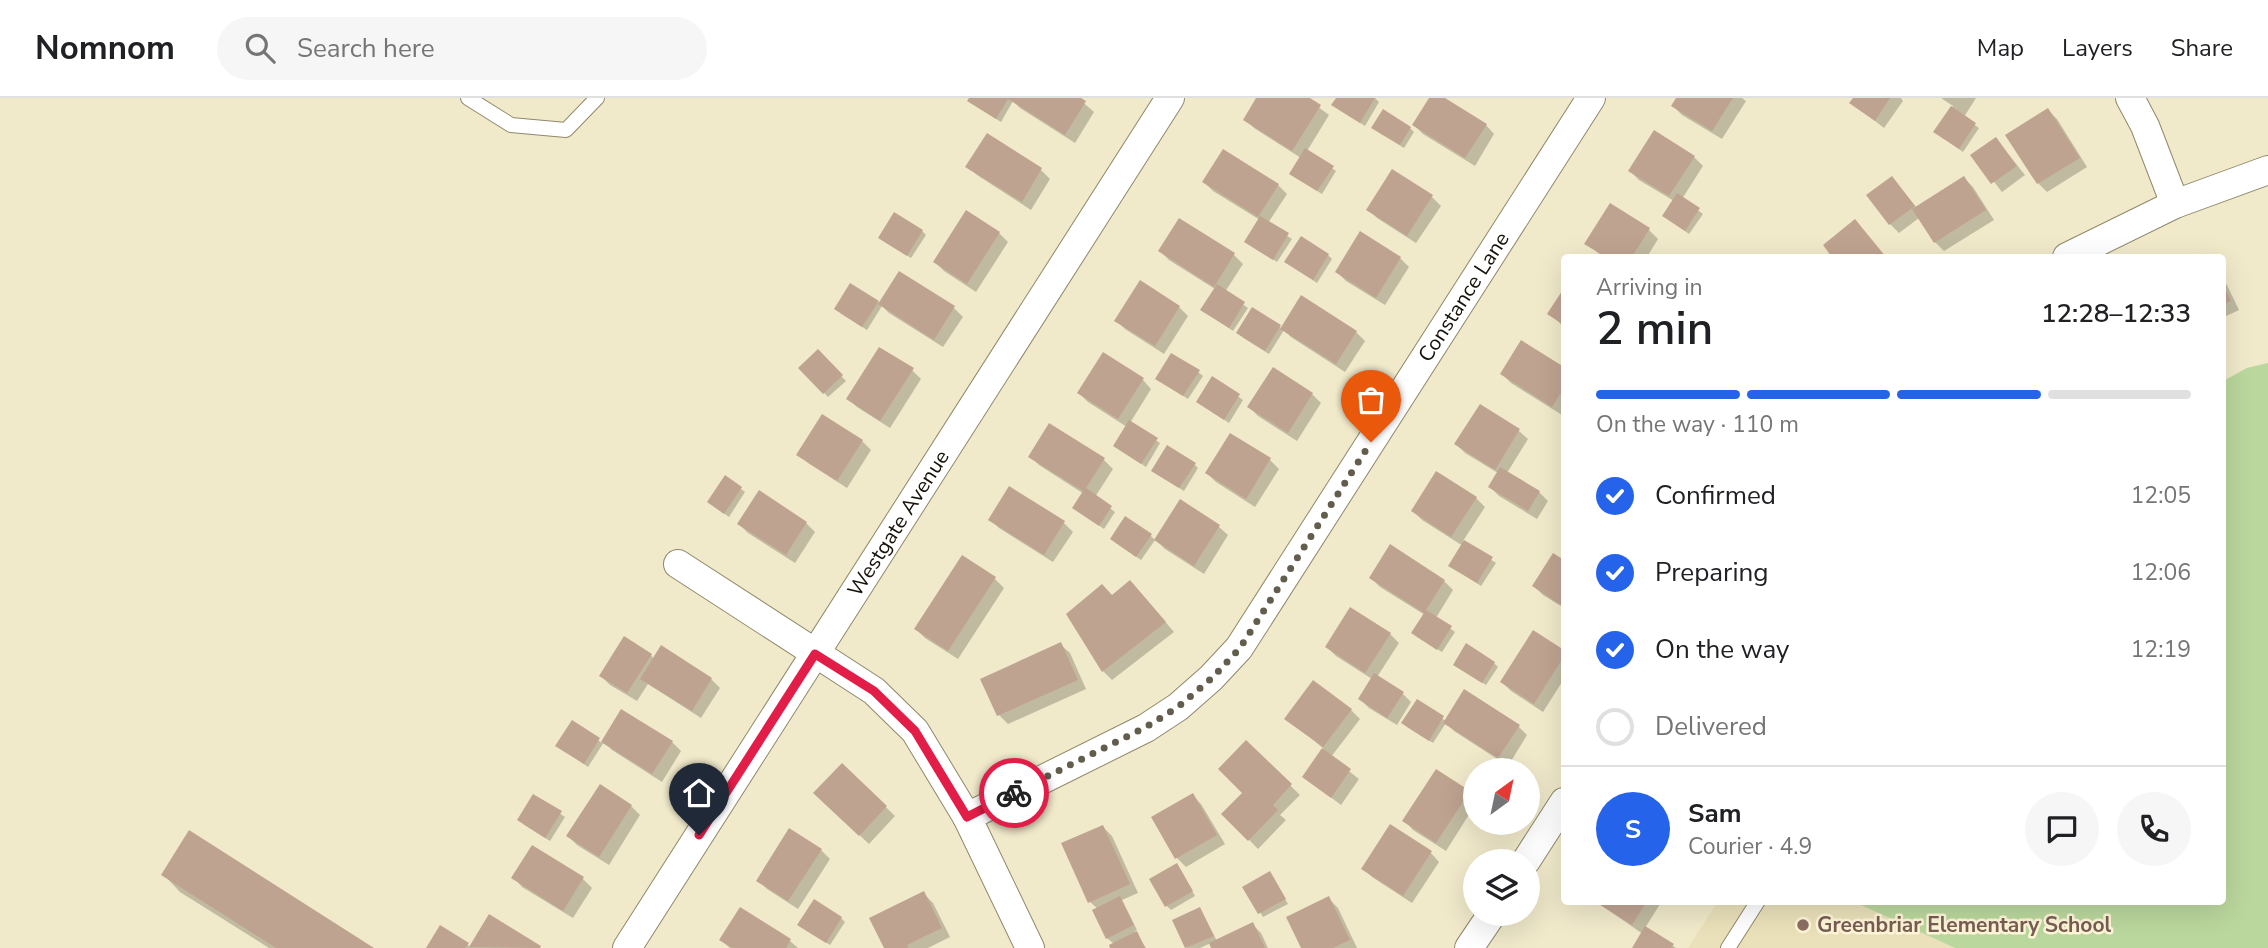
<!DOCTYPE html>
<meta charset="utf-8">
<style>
:root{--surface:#fff;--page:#f6f6f6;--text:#202124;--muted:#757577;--line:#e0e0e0;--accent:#2563eb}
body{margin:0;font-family:"Nunito Sans",sans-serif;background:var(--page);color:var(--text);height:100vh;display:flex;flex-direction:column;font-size:26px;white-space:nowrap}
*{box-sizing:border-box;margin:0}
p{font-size:23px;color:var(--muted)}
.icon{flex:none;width:38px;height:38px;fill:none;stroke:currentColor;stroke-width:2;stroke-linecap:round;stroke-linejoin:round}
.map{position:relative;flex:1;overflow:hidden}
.panel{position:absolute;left:1561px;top:156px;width:665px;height:651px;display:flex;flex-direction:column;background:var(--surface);border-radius:7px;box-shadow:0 7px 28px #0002}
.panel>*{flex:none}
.needle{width:46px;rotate:33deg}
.buttons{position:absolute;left:1463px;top:660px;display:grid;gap:14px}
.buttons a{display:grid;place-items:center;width:77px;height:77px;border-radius:50%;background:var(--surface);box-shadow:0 7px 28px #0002;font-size:35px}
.pin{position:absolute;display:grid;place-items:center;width:60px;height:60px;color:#fff;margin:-72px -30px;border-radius:50% 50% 50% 0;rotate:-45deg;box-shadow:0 0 7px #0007}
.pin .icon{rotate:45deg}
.courier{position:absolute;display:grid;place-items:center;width:70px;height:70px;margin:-35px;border:5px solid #e11d48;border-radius:50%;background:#fff;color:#222;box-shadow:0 2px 9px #0007}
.headline em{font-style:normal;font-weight:600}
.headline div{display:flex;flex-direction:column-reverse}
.headline{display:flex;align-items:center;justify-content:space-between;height:119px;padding:0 35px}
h1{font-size:46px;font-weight:600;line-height:52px}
.bar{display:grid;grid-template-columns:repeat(4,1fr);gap:10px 7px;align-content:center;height:84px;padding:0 35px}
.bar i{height:9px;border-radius:5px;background:var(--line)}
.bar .on{background:var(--accent)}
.bar p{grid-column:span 4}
.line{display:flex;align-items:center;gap:18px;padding:0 35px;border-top:2px solid var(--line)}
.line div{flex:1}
.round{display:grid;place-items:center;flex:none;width:74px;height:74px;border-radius:37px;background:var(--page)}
ol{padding:0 35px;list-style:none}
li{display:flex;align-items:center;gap:21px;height:77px}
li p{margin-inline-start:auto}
li .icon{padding:7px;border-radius:50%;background:var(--accent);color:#fff;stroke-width:4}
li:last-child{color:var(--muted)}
li i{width:38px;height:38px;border:4px solid var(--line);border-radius:50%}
header{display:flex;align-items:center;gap:42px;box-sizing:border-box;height:98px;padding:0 35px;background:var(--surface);border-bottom:2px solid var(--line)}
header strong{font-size:33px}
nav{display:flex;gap:38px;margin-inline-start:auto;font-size:24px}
.search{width:490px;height:63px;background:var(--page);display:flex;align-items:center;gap:18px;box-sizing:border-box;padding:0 24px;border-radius:38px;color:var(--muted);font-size:26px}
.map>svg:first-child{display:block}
.built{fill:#eae1ba}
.green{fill:#bad79d}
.shadow{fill:#0003}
.building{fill:#bfa391}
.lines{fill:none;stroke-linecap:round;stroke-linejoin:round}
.service-casing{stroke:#8f886c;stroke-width:16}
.minor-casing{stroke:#8f886c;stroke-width:30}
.service{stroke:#fff;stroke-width:14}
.minor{stroke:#fff;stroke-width:28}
.done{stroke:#625d4c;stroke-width:7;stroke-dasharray:0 12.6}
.route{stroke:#e11d48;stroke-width:9}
.education-dot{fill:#8d6e63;stroke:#fef6d7;stroke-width:2.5}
.labels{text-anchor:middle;stroke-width:5;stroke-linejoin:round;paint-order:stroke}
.street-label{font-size:21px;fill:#151208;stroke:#fef6d7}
.education-label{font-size:21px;font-weight:bold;fill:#785e54;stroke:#fef6d7;text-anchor:start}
</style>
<header>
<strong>Nomnom</strong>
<div class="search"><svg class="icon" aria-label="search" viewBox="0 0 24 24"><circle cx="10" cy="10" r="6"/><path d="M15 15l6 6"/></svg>Search here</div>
<nav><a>Map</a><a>Layers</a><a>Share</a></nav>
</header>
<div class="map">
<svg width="2268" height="850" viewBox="0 0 2268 850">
<rect width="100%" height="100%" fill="#f0e9ca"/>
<path class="built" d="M 1718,803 L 1852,803 L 1955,850 L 1688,850 Z"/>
<path class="green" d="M 2268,265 L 2268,850 L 1955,850 L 1852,803 L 2222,803 L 2223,283 L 2247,270 Z"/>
<path class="shadow" d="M 971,0 L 1078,0 L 1094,14 L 1075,45 L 1020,10 L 1013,3 L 1001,24 L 974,7 Z
M 1267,0 L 1306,0 L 1329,17 L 1307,53 L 1336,73 L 1322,96 L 1295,79 L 1301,60 L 1254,30 L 1245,21 Z
M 1338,0 L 1375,0 L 1379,4 L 1365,28 L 1338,11 Z
M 1431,0 L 1442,0 L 1486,27 L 1494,36 L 1475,68 L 1423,36 L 1414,27 Z
M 1678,0 L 1742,0 L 1746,3 L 1722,41 L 1682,17 L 1673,8 Z
M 1855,0 L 1901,0 L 1903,3 L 1884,30 L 1852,5 Z
M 1941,0 L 1976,0 L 1964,19 L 1979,30 L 1963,54 L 1935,34 L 1953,8 Z
M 2048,12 L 2057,21 L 2087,69 L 2047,94 L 2038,85 L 2008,37 Z
M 1410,30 L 1414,34 L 1404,50 L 1378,34 Z
M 987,38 L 1041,72 L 1050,81 L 1031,112 L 977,77 L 968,68 Z
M 1996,41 L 2025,77 L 2002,94 L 1973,57 Z
M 1694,59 L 1703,68 L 1682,101 L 1703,116 L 1689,136 L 1664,118 L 1674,103 L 1639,82 L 1630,73 Z
M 1892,80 L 1917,110 L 1964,80 L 1973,89 L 1994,122 L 1944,153 L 1935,144 L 1919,120 L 1899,135 L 1890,126 Z
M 1204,84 L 1278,87 L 1287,96 L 1268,125 L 1292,141 L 1277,164 L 1250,147 L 1260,122 L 1213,93 Z
M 1432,99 L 1441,108 L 1416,145 L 1377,120 L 1369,112 Z
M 1610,107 L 1649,132 L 1658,141 L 1647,159 L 1603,159 L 1586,145 Z
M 922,133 L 926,137 L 911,160 L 885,144 Z
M 999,135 L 1008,144 L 976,194 L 944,173 L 935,164 Z
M 1160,153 L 1234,157 L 1243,166 L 1225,194 L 1248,210 L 1233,233 L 1202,212 L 1215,191 L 1169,162 Z
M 1328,157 L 1332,161 L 1317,185 L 1291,168 Z
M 1400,160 L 1409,169 L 1385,207 L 1346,183 L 1337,174 Z
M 2222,177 L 2239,212 L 2222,220 Z
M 1564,193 L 1564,229 L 1550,216 Z
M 878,204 L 880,206 L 954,210 L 963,219 L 943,249 L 889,215 L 882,208 L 867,232 L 840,215 Z
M 1179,209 L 1188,218 L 1164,256 L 1125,231 L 1116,222 Z
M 1279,228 L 1282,231 L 1356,234 L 1365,243 L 1345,274 L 1291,239 L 1284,232 L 1269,256 L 1242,239 Z
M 1522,244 L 1564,271 L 1564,313 L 1562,317 L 1511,285 L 1502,276 Z
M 818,254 L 846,283 L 828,299 L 801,270 Z
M 912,272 L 921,281 L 890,330 L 857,309 L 848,300 Z
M 1198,274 L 1203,278 L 1188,301 L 1161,284 Z
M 1213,281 L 1243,302 L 1229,325 L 1198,304 Z
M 1143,282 L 1151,291 L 1130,325 L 1160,345 L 1146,369 L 1115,348 L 1127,329 L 1088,304 L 1079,295 Z
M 1312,296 L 1321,305 L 1297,343 L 1258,318 L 1249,309 Z
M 1519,333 L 1528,341 L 1507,375 L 1539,394 L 1548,403 L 1537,421 L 1499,398 L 1490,389 L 1498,375 L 1465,355 L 1456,346 Z
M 1231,337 L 1270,362 L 1279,371 L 1255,409 L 1216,384 L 1207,375 Z
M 862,343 L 871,352 L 847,390 L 808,365 L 799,356 Z
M 1030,358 L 1104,362 L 1113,371 L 1095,399 L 1115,414 L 1104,431 L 1078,413 L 1084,396 L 1039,367 Z
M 1194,366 L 1198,370 L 1184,393 L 1157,376 Z
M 726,379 L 745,394 L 729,419 L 714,408 Z
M 1476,400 L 1485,409 L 1463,443 L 1496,465 L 1481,488 L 1450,468 L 1463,448 L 1422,422 L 1413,413 Z
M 1180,404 L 1219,429 L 1228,437 L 1204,476 L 1165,451 L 1156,442 Z
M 990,421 L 1064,425 L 1073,434 L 1053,464 L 999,430 Z
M 806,425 L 815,434 L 795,465 L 748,435 L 739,426 Z
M 1151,438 L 1155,442 L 1141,462 L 1116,445 Z
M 1554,458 L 1564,464 L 1564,510 L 1543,497 L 1534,488 Z
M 963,460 L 995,481 L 1004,490 L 958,561 L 925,540 L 916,531 Z
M 1371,480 L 1444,483 L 1453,492 L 1436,520 L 1455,534 L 1442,554 L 1417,539 L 1425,517 L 1380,489 Z
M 1139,493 L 1174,534 L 1112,582 L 1103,573 L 1113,499 Z
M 1534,534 L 1564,554 L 1564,581 L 1543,614 L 1511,593 L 1502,584 Z
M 1390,536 L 1399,545 L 1377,579 L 1402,595 L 1411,604 L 1397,627 L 1369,610 L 1360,601 L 1372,581 L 1336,558 L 1327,549 Z
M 1061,547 L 1070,555 L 1086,591 L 1008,626 L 999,617 L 983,582 Z
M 651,557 L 654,561 L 711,581 L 720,590 L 701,620 L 648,586 L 637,603 L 610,587 L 601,578 Z
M 1494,565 L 1498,569 L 1486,587 L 1459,570 Z
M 1417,603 L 1446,623 L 1518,628 L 1527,637 L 1508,668 L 1454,633 L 1446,625 L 1433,645 L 1407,629 Z
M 1351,612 L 1360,621 L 1331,659 L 1359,681 L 1341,707 L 1304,679 L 1324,651 L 1287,620 Z
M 622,613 L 672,644 L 681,653 L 662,684 L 612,652 L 604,644 L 588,669 L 558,648 L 572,624 L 602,645 Z
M 1246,644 L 1300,697 L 1280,717 L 1286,722 L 1258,751 L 1224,716 L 1245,695 Z
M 842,667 L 895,718 L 869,746 L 824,704 Z
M 1469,694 L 1475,701 L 1475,707 L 1446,753 L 1413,732 L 1405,723 Z
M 1192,697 L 1201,706 L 1225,746 L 1186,769 L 1177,760 L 1154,720 Z
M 534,698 L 565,719 L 550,743 L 523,726 Z
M 631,708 L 640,717 L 609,767 L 577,747 L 568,738 Z
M 1103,729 L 1112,738 L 1138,795 L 1122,802 L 1137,832 L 1135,833 L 1146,850 L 1112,850 L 1114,846 L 1107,840 L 1098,811 L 1090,804 Z
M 821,752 L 830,761 L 798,811 L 767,791 L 758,782 Z
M 1431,755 L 1439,764 L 1412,805 L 1372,779 L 1363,770 Z
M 1177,767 L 1195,798 L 1171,812 L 1167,808 Z
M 163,776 L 370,850 L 269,850 L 180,794 Z
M 514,780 L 583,781 L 592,790 L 573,820 L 522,789 Z
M 1273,780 L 1288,806 L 1263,819 L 1245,789 Z
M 924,796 L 933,805 L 950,839 L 928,850 L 886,850 Z
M 1329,801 L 1338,810 L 1357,850 L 1303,850 Z
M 1595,803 L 1662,803 L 1645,830 L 1676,850 L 1634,850 L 1643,836 Z
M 740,811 L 790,843 L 798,850 L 730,850 L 721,842 Z
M 1200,811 L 1217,843 L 1252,826 L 1261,835 L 1268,850 L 1213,850 L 1211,845 L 1200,850 L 1187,850 L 1174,823 Z
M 490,818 L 540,850 L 428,850 L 467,846 L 470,849 Z
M 841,820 L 845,824 L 830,847 L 804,831 Z"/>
<path class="building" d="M 969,0 L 1081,0 L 1086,3 L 1065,37 L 1008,1 L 996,21 L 967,3 Z
M 1256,0 L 1310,0 L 1321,7 L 1292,53 L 1243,22 Z
M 1336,0 L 1375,0 L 1360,25 L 1331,7 Z
M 1429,0 L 1445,0 L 1487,26 L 1465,60 L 1412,27 Z
M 1676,0 L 1733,0 L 1712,33 L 1671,8 Z
M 1853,0 L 1890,0 L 1875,23 L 1849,5 Z
M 1951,8 L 1976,25 L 1959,51 L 1933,34 Z
M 2048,10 L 2080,60 L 2037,86 L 2005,37 Z
M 1383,11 L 1411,29 L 1400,47 L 1371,30 Z
M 1654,32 L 1695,58 L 1669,98 L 1628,73 Z
M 987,35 L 1042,70 L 1022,104 L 965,69 Z
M 1996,39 L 2017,68 L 1991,86 L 1970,57 Z
M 1305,50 L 1334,68 L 1317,93 L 1289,76 Z
M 1223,51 L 1279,86 L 1258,119 L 1202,84 Z
M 1392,71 L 1433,97 L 1407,138 L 1366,112 Z
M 1892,78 L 1915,108 L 1889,127 L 1866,97 Z
M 1964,78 L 1986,112 L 1934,145 L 1912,111 Z
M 1677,95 L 1700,110 L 1685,133 L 1662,118 Z
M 1610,105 L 1650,130 L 1632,159 L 1606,159 L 1584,146 Z
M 966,112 L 1000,134 L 967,186 L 933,164 Z
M 894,114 L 923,132 L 907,158 L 878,140 Z
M 1260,118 L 1289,135 L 1273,162 L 1244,144 Z
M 1179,120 L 1235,155 L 1214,189 L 1158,153 Z
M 1855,121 L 1886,159 L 1832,159 L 1823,147 Z
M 1360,133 L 1401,159 L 1376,200 L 1335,174 Z
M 1301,138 L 1329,156 L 1313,182 L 1284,164 Z
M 899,173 L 955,208 L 934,242 L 878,206 Z
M 1140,182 L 1180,208 L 1155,248 L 1114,223 Z
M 2222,184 L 2231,203 L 2222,207 Z
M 850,185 L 879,203 L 862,229 L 834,211 Z
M 1217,186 L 1245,204 L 1229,230 L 1200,212 Z
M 1564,190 L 1564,227 L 1547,216 Z
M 1301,197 L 1357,233 L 1336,266 L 1280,231 Z
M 1252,209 L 1281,227 L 1265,253 L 1236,235 Z
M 1521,242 L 1564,269 L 1564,290 L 1552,309 L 1500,276 Z
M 879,249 L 914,270 L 880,323 L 846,301 Z
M 818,251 L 843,277 L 823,296 L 798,270 Z
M 1103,254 L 1144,280 L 1118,321 L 1077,295 Z
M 1171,255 L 1200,272 L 1183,298 L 1155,281 Z
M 1273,269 L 1313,295 L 1288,335 L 1247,309 Z
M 1212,278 L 1240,296 L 1224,322 L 1196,304 Z
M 1480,306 L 1520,331 L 1495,372 L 1454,346 Z
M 822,316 L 863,342 L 837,383 L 796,357 Z
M 1129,322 L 1158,340 L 1141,366 L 1113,348 Z
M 1049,325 L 1105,360 L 1086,390 L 1112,408 L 1099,428 L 1072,410 L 1083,393 L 1028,359 Z
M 1230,335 L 1271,360 L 1246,401 L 1205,375 Z
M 1167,347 L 1196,365 L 1179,390 L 1151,373 Z
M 1500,369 L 1540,393 L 1528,413 L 1488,389 Z
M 1436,373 L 1477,399 L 1451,439 L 1411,413 Z
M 725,377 L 742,389 L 724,416 L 707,404 Z
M 1009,388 L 1065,423 L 1044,457 L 988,422 Z
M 759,392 L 807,424 L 786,457 L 737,426 Z
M 1180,401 L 1220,427 L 1194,468 L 1154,442 Z
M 1125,418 L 1152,436 L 1136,459 L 1110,441 Z
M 1464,442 L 1493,459 L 1477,485 L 1448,468 Z
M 1390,446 L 1445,482 L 1426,512 L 1452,528 L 1437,552 L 1411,535 L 1424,515 L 1369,480 Z
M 1553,455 L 1564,462 L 1564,509 L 1532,488 Z
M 962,457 L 996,479 L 948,553 L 914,531 Z
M 1130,482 L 1166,524 L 1102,574 L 1066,516 L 1102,486 L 1112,497 Z
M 1350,509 L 1391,535 L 1365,575 L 1325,549 Z
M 1533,532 L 1564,552 L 1564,558 L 1534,606 L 1500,584 Z
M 624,538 L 652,556 L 627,595 L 599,578 Z
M 1061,544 L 1078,582 L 997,618 L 980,581 Z
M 1466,545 L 1495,564 L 1482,585 L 1453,567 Z
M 661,547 L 712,580 L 692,613 L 640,581 Z
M 1374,575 L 1404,594 L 1387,620 L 1358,601 Z
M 1313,582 L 1352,611 L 1323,649 L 1284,621 Z
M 1464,591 L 1520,627 L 1498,660 L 1443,625 Z
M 1417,601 L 1444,618 L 1429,643 L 1401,625 Z
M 621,611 L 673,643 L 652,676 L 601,644 Z
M 572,622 L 600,640 L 584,666 L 555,648 Z
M 1246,642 L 1292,686 L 1273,707 L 1278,712 L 1248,743 L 1221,716 L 1242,695 L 1218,671 Z
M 1322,650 L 1351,671 L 1331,700 L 1302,679 Z
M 842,665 L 887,708 L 859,738 L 813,695 Z
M 1436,671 L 1470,693 L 1436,745 L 1402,723 Z
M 600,686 L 632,707 L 599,759 L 566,738 Z
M 1193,695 L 1217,737 L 1175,761 L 1151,719 Z
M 533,696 L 562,713 L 545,740 L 517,722 Z
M 1390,726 L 1432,753 L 1403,798 L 1361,771 Z
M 1103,727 L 1130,786 L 1088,805 L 1061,745 Z
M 789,730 L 822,751 L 788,803 L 756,783 Z
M 189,732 L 374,850 L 276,850 L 161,777 Z
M 532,747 L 584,779 L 563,813 L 511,780 Z
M 1177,765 L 1193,793 L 1165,809 L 1149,781 Z
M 1270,773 L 1286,801 L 1258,816 L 1242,789 Z
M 924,793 L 942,830 L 907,847 L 908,850 L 884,850 L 869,820 Z
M 1120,798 L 1134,827 L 1106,841 L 1092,812 Z
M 1329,798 L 1350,842 L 1333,850 L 1301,850 L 1286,819 Z
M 814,801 L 842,819 L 826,845 L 797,827 Z
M 1594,803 L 1647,803 L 1632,827 Z
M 740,809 L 791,841 L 786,850 L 732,850 L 719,842 Z
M 1200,809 L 1214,838 L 1185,850 L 1172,822 Z
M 489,816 L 541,848 L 540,850 L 469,849 Z
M 1253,824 L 1265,850 L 1211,850 L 1209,845 Z
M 440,827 L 469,845 L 465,850 L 426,850 Z
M 1645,828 L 1674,846 L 1671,850 L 1632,850 Z
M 1137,833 L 1145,850 L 1110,850 L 1109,847 Z"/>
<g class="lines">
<g class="service-casing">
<path id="service" d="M 468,0 L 511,27 L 566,32 L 597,0
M 1728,850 L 1758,803"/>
</g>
<g class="minor-casing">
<g id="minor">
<path d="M 2130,0 L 2145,28 L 2175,106"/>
<path d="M 2067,159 L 2175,106 L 2268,72"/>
<path d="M 678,466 L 874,593 L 915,633 L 967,719 L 1030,850"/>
<path id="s1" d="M 967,719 L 1146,630 L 1178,609 L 1211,580 L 1239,550 L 1591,0"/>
<path d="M 1526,763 L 1564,704"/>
<path id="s2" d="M 627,850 L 1170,0"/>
<path d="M 1469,850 L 1492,816"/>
</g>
</g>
<use href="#service" class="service"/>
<use href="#minor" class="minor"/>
</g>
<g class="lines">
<path class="done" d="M 1014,695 L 1146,629 L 1178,609 L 1212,580 L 1240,550 L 1371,344"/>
<path class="route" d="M 699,737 L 815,556 L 874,593 L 915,633 L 967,719 L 1014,695"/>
</g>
<circle class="education-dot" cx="1803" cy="827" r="7"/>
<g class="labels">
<g class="street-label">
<text dy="7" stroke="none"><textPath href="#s1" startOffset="740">Constance Lane</textPath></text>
<text dy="7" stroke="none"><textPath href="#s2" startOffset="504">Westgate Avenue</textPath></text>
</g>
<g class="education-label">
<text x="1817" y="834">Greenbriar Elementary School</text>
</g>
</g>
</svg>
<div class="buttons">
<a><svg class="needle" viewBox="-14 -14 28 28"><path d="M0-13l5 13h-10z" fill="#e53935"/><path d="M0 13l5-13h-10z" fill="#757577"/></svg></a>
<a><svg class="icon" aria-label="layers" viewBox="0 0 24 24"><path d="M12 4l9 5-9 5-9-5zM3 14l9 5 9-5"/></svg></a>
</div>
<div class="pin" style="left:1371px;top:344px;background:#ea580c"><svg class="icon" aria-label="bag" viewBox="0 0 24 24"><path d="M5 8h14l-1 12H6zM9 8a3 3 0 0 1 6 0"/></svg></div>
<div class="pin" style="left:699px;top:737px;background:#1f2937"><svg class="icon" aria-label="home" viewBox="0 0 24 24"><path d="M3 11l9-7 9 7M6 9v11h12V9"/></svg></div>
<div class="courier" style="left:1014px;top:695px"><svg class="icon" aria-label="bike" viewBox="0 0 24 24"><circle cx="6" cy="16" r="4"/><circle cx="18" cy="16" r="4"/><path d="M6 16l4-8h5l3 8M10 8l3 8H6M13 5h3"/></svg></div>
<section class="panel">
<div class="headline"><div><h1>2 min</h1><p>Arriving in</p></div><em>12:28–12:33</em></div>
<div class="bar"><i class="on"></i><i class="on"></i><i class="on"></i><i></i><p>On the way · 110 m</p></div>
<ol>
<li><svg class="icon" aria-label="check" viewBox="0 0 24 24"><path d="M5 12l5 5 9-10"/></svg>Confirmed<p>12:05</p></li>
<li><svg class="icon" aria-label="check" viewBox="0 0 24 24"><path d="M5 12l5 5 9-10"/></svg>Preparing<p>12:06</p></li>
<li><svg class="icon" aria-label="check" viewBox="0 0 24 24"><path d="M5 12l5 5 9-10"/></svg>On the way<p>12:19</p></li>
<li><i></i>Delivered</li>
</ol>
<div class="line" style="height:126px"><b class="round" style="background:var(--accent);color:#fff">S</b><div><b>Sam</b><p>Courier · 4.9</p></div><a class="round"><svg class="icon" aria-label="chat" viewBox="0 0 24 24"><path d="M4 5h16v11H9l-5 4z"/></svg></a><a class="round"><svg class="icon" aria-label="phone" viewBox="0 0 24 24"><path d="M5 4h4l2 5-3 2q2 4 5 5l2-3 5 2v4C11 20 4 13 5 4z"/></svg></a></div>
</section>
</div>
